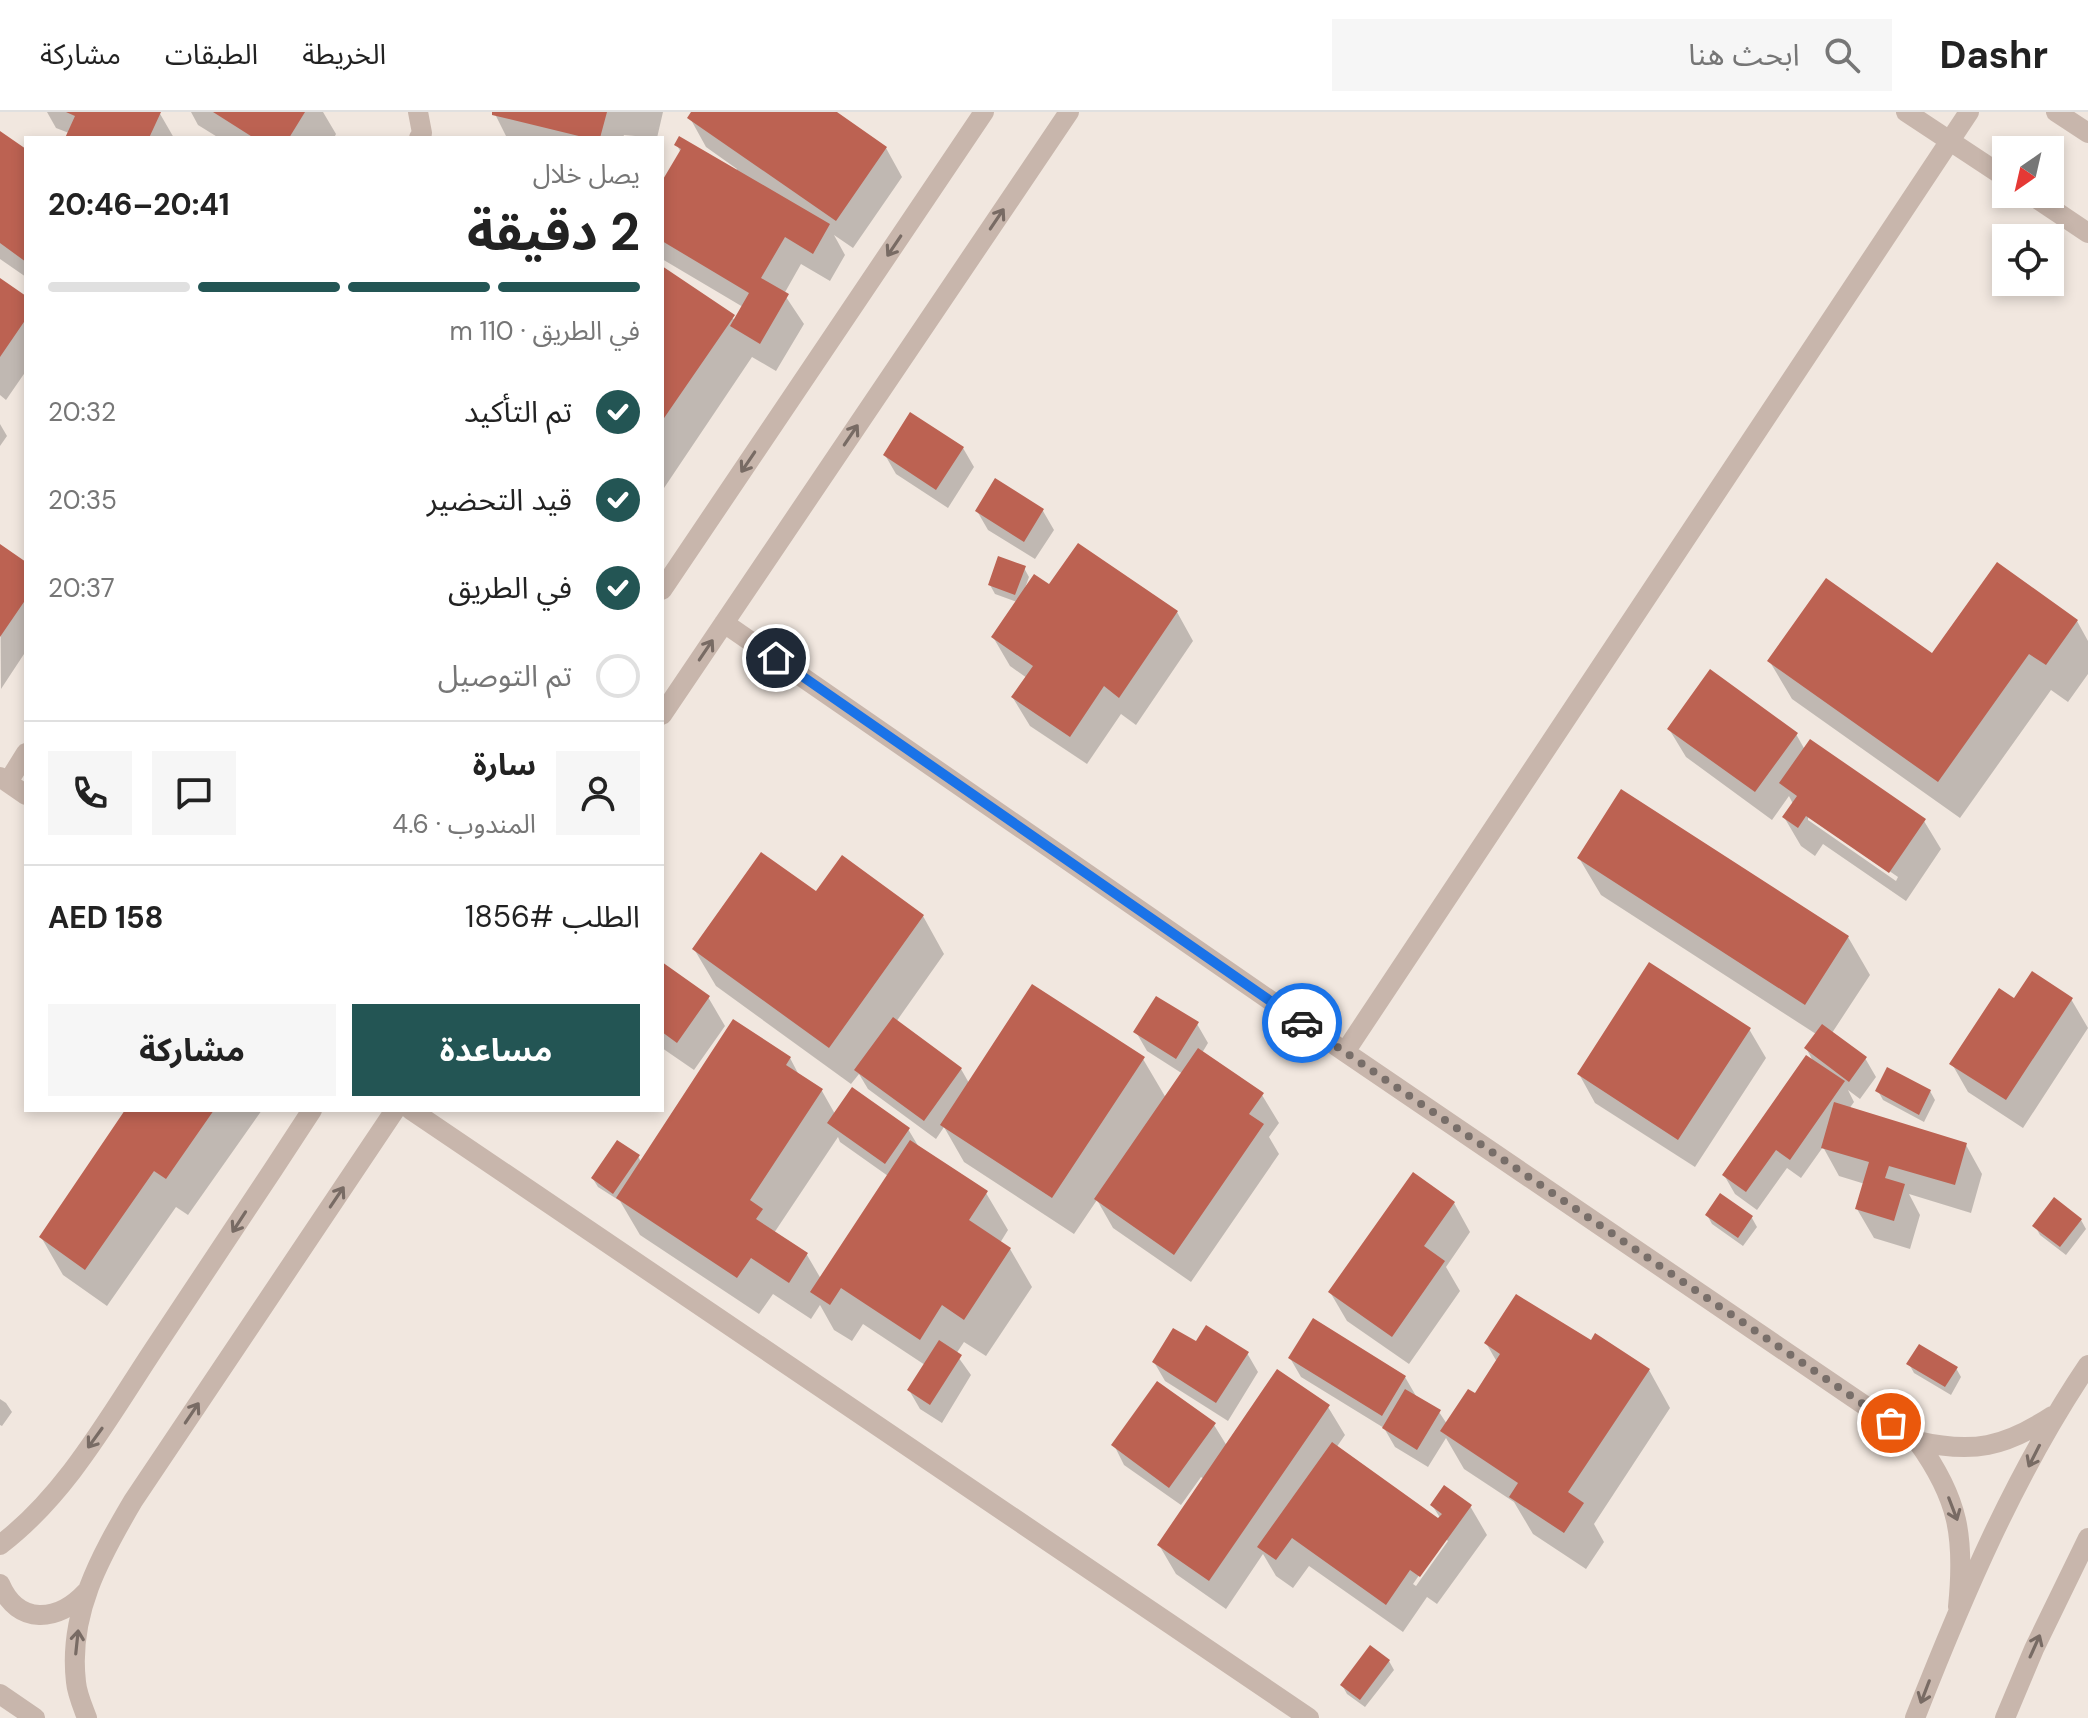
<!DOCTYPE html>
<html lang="ar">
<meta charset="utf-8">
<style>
:root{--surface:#fff;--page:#f6f6f6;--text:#222;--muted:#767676;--line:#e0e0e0;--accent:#235554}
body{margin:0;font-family:"DM Sans","Noto Sans Arabic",sans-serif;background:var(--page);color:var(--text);direction:rtl;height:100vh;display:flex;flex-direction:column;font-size:30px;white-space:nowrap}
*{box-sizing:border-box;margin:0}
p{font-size:26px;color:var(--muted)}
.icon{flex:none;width:44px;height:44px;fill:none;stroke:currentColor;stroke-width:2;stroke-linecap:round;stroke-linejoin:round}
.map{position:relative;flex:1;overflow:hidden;direction:ltr}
.drawer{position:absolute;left:24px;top:24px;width:640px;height:976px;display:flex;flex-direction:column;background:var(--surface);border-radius:0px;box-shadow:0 4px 12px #0003;direction:rtl}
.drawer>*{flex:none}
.needle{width:52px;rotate:214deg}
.tools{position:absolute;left:1992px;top:24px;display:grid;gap:16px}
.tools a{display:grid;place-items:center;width:72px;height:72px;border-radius:0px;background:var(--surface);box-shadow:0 4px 12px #0003;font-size:40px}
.pin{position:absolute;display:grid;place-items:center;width:68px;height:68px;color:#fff;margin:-34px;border:4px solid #fff;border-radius:50%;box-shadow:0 2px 8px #0007}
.courier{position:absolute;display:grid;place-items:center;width:80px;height:80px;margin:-40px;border:6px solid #1a73e8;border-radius:50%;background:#fff;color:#222;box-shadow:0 2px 10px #0007}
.summary em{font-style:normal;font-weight:700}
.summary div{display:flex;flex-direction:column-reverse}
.summary{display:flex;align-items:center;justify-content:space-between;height:136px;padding:0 24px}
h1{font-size:52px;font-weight:700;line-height:60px}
.bar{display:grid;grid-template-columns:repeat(4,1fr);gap:12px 8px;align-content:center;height:96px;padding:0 24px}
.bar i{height:10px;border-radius:6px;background:var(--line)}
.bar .current{background:var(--accent)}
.bar p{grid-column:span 4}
.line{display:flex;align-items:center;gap:20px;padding:0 24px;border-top:2px solid var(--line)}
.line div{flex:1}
.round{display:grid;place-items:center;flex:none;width:84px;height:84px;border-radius:0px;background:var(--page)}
ol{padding:0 24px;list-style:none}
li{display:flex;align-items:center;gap:24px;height:88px}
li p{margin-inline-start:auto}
li .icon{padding:8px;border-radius:50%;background:var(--accent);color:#fff;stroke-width:4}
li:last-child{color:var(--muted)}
li i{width:44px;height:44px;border:4px solid var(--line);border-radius:50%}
.button{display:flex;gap:16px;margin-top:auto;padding:16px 24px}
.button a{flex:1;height:92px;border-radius:0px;background:var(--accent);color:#fff;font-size:32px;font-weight:700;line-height:92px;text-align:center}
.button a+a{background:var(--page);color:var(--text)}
header{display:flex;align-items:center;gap:48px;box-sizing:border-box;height:112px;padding:0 40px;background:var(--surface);border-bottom:2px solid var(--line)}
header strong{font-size:38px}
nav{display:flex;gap:44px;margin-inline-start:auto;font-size:28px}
.search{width:560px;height:72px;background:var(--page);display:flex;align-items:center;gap:20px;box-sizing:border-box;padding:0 28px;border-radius:0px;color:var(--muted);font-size:30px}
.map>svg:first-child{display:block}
.shadow{fill:#0003;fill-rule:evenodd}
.building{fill:#bc6252}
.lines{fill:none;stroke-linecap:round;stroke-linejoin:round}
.minor{stroke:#c8b6ac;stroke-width:20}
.oneway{stroke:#786b64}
.done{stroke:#786e69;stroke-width:8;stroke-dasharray:0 14.4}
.route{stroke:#1a73e8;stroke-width:10}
</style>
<header>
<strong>Dashr</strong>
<div class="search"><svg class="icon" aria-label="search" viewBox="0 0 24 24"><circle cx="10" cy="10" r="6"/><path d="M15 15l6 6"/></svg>ابحث هنا</div>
<nav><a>الخريطة</a><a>الطبقات</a><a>مشاركة</a></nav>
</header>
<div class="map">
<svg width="2088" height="1606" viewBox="0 0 2088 1606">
<rect width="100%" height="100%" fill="#f1e7df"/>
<path class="shadow" d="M 47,0 L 159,0 L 174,26 L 67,26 L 69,21 L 56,16 Z
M 191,0 L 323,0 L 336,22 L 334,26 L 219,26 L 198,13 Z
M 494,0 L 663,0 L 657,26 L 624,23 L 623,26 L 507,26 Z
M 694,0 L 834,0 L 886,36 L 902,65 L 853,136 L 834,123 L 845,143 L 830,169 L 801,152 L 784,182 L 804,212 L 776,259 L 752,245 L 662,379 L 662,156 L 735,208 L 743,195 L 662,147 L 662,73 L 681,41 L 677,33 L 736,59 L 737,57 L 706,35 L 690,6 Z
M 0,21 L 26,40 L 26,165 L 0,147 Z
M 0,169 L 26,186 L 26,259 L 6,288 L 0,283 Z
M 0,312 L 7,324 L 0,334 Z
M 963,336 L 974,355 L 948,396 L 896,362 L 885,343 Z
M 977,399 L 1043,399 L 1054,418 L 1035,447 L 988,418 Z
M 0,435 L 26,452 L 26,539 L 1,577 Z
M 1024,456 L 1029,465 L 1025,476 L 1050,475 L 1177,500 L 1193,529 L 1136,613 L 1121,602 L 1087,652 L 1030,614 L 1013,586 L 1027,566 L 1010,554 L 993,525 L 1017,490 L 995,482 L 990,473 Z
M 2077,509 L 2088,529 L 2088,562 L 2068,590 L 2051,578 L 1960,706 L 1792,587 L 1770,550 L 1933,544 Z
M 1669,617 L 1796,622 L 1805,638 L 1924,709 L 1941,737 L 1906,789 L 1823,732 L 1815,744 L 1801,734 L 1784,705 L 1793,692 L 1789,684 L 1772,708 L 1686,645 ZM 1808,703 L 1898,765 L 1896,769 L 1808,708 Z
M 1579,746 L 1848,825 L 1870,863 L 1832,921 L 1865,946 L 1876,965 L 1860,987 L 1848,978 L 1854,990 L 1849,997 L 1966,1033 L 1982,1062 L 1971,1101 L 1909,1082 L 1920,1103 L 1910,1137 L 1874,1126 L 1857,1097 L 1865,1072 L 1839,1064 L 1823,1035 L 1801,1066 L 1787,1056 L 1757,1098 L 1735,1082 L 1724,1063 L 1814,951 L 1806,936 L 1816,922 L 1601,783 Z
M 816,782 L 923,804 L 944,842 L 896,910 L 961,957 L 969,971 L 1143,947 L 1166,986 L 1183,962 L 1147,939 L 1136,920 L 1197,912 L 1208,931 L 1202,941 L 1262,983 L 1279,1011 L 1269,1025 L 1279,1042 L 1191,1170 L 1113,1116 L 1097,1088 L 1074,1122 L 964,1050 L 944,1015 L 936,1027 L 868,977 L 859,962 L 851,972 L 716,874 L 694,837 Z
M 662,853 L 708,885 L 725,914 L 694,958 L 662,936 Z
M 2071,887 L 2088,916 L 2023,1016 L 1968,980 L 1952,952 L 2015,889 Z
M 1749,917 L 1766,946 L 1695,1055 L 1595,991 L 1579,962 Z
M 790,946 L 800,965 L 822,979 L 835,1002 L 908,1017 L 920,1037 L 986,1081 L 1008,1118 L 1000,1131 L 1010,1137 L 1032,1175 L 986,1244 L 964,1230 L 956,1242 L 971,1263 L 942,1311 L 920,1297 L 909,1278 L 925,1253 L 863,1212 L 852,1229 L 834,1218 L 820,1193 L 811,1207 L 773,1182 L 759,1202 L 640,1123 L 620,1089 L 598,1075 L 593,1067 L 638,1044 L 641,1050 ZM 838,1025 L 840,1030 L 888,1064 L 821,1167 L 807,1143 L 774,1121 Z
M 1878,979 L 1930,979 L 1935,988 L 1924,1010 L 1883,988 Z
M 128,998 L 262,998 L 188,1103 L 176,1095 L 107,1194 L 63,1163 L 41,1125 Z
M 1454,1091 L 1470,1120 L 1446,1155 L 1460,1179 L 1409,1252 L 1347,1209 L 1330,1180 Z
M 1707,1103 L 1752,1106 L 1757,1115 L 1743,1134 L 1712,1112 Z
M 2081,1108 L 2086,1117 L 2066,1143 L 2040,1123 L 2035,1114 Z
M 1591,1230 L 1649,1258 L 1670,1296 L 1594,1412 L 1604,1430 L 1586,1457 L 1533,1422 L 1514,1390 L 1464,1357 L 1446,1326 L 1428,1355 L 1395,1335 L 1384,1316 L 1301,1265 L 1290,1246 L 1405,1265 L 1416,1284 L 1439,1300 L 1447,1312 L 1475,1284 L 1497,1250 L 1486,1231 Z
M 1196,1232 L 1247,1241 L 1258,1260 L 1228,1309 L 1165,1269 L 1154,1250 Z
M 1909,1252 L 1956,1256 L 1961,1265 L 1951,1283 L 1914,1261 Z
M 0,1287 L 6,1291 L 12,1300 L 2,1314 L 0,1313 Z
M 1328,1295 L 1345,1323 L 1336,1336 L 1444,1412 L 1432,1393 L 1470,1394 L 1487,1423 L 1437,1492 L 1427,1485 L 1403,1520 L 1309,1454 L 1293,1476 L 1276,1464 L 1263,1442 L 1226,1497 L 1176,1462 L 1159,1433 L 1204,1367 L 1201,1365 L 1181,1393 L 1124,1353 L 1114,1333 L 1214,1313 L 1227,1334 ZM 1445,1426 L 1448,1429 L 1416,1474 L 1413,1472 Z
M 1389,1549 L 1394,1558 L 1365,1595 L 1347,1582 L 1342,1573 Z"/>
<path class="building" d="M 66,0 L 161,0 L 149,26 L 65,26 L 75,4 Z
M 213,0 L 305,0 L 289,26 L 254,26 Z
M 492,0 L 607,0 L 600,26 L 587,26 L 492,3 Z
M 691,0 L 837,0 L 887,35 L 836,109 L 687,6 Z
M 0,19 L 26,37 L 26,150 L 0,131 Z
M 679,24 L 830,112 L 813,142 L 785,125 L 761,166 L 789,182 L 760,232 L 730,214 L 749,181 L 662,129 L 662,69 L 681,37 L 674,33 Z
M 662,154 L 735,203 L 662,309 Z
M 0,166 L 26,184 L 26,207 L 0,245 Z
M 910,300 L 964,335 L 936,378 L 883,343 Z
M 995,366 L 1044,397 L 1024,430 L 975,399 Z
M 1078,431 L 1178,499 L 1119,586 L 1104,574 L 1070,625 L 1011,585 L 1033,554 L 991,525 L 1034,462 L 1049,472 Z
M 0,432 L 26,450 L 26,487 L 0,525 Z
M 998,444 L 1026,454 L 1015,483 L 988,473 Z
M 1997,450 L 2078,508 L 2046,553 L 2029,542 L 1938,670 L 1767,549 L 1826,466 L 1932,541 Z
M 1710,557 L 1798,621 L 1755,680 L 1667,617 Z
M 1810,627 L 1926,707 L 1889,761 L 1806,704 L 1798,716 L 1782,705 L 1797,684 L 1779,671 Z
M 1621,677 L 1849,824 L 1805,893 L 1577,746 Z
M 761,740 L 816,779 L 842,743 L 924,803 L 829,936 L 692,837 Z
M 662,850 L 710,884 L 677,931 L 662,920 Z
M 1649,850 L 1751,916 L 1678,1028 L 1577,962 Z
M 2032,859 L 2073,886 L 2006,988 L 1949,952 L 1999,876 L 2014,886 Z
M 1032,872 L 1145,945 L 1052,1086 L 940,1013 Z
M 1156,884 L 1199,910 L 1176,947 L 1133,920 Z
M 893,905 L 962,956 L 924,1009 L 854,958 Z
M 733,907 L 791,945 L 786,953 L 823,977 L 750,1088 L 763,1097 L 756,1107 L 808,1141 L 789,1171 L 751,1146 L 737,1166 L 616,1086 Z
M 1822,912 L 1867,945 L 1849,970 L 1804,936 Z
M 1198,936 L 1264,981 L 1249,1002 L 1264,1012 L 1174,1143 L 1094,1087 Z
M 1806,943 L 1845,969 L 1790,1048 L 1776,1038 L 1746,1080 L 1722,1063 Z
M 1887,955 L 1931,978 L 1919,1003 L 1875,979 Z
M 852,975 L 910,1016 L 885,1052 L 827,1011 Z
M 1834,990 L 1967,1031 L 1955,1073 L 1889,1054 L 1885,1066 L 1905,1072 L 1894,1109 L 1855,1097 L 1869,1050 L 1821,1036 Z
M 125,998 L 214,998 L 166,1067 L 154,1059 L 85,1158 L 39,1125 Z
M 617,1028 L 640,1043 L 613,1082 L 591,1066 Z
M 910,1028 L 988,1079 L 969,1108 L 1011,1136 L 964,1208 L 942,1193 L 920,1228 L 841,1176 L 830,1193 L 810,1180 Z
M 1413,1060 L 1455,1090 L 1424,1134 L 1445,1149 L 1392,1225 L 1328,1180 Z
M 1720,1081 L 1753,1104 L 1738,1126 L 1705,1103 Z
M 2054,1085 L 2082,1107 L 2060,1135 L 2032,1114 Z
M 1516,1182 L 1591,1228 L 1595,1221 L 1650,1257 L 1568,1380 L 1584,1391 L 1564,1421 L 1509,1385 L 1518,1371 L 1440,1319 L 1468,1277 L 1475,1281 L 1500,1242 L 1484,1231 Z
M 1313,1206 L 1406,1264 L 1382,1304 L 1288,1246 Z
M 1206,1213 L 1249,1240 L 1216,1291 L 1152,1250 L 1173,1216 L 1196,1229 Z
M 939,1228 L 962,1243 L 930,1293 L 907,1278 Z
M 1919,1232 L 1958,1255 L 1945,1275 L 1906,1252 Z
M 1277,1257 L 1330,1293 L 1209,1469 L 1157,1433 Z
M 1157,1269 L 1216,1311 L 1169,1376 L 1111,1333 Z
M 1405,1277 L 1441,1298 L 1417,1338 L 1382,1316 Z
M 1332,1330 L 1438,1406 L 1442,1402 L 1430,1393 L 1444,1373 L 1472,1393 L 1420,1465 L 1410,1458 L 1386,1493 L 1292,1426 L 1276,1448 L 1257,1435 Z
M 1370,1533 L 1390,1548 L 1360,1588 L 1340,1573 Z"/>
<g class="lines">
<path class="minor" d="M 418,0 L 422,21 L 419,26
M 1906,0 L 2006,66
M 2056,0 L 2088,21
M 2030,82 L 2088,121
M 662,478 L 984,0
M 724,511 L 1345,940 L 1917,1329 C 1959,1387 1965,1425 1958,1495
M 662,603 L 1069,0
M 0,665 L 26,683
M 8,670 L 26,641
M 1345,940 L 1969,0
M 411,998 L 1309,1606
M 1917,1329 C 1973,1342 2005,1335 2052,1304
M 0,1433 C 66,1383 109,1305 154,1237 C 207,1157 260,1078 312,998
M 0,1472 C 18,1514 58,1510 86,1480
M 0,1582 L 35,1606
M 87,1606 C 83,1595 77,1582 76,1570 C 68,1502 100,1445 133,1389 L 395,998
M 1915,1606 C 1963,1484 2015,1361 2088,1253
M 2005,1606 L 2034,1537 L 2088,1426"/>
</g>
<defs><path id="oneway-shaft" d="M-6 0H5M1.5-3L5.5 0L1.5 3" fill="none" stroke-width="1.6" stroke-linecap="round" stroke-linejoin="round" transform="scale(2)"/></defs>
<g class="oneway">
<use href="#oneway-shaft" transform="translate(997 107) rotate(-56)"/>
<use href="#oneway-shaft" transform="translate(894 134) rotate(124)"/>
<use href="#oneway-shaft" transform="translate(851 323) rotate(-56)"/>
<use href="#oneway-shaft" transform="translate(748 350) rotate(124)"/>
<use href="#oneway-shaft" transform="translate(706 538) rotate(-56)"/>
<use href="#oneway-shaft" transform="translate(337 1085) rotate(-56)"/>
<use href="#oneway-shaft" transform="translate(239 1110) rotate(123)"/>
<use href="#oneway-shaft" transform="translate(192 1301) rotate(-56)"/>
<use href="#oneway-shaft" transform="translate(95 1326) rotate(126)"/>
<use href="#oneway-shaft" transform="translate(2034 1344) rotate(117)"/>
<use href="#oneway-shaft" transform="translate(1953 1397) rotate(69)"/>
<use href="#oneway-shaft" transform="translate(77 1530) rotate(-84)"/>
<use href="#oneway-shaft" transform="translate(2035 1534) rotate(-66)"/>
<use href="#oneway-shaft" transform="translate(1925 1580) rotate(111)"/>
</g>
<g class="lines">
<path class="done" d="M 1302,911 L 1891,1311"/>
<path class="route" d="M 776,546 L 1302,911"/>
</g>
</svg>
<div class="tools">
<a><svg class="needle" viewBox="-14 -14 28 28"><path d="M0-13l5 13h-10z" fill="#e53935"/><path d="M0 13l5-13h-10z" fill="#767676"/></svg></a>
<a><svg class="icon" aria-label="locate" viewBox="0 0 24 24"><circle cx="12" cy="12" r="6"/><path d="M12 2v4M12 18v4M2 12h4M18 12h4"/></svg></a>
</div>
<div class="pin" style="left:1891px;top:1311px;background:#ea580c"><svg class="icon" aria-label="bag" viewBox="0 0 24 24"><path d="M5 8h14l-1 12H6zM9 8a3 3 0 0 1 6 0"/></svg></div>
<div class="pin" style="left:776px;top:546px;background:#1f2937"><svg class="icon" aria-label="home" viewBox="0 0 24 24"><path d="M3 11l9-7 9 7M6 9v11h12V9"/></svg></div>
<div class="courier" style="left:1302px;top:911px"><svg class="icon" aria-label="car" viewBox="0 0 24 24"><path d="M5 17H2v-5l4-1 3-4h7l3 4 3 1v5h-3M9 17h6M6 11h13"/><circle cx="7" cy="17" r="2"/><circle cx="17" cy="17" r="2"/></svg></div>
<section class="drawer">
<div class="summary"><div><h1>2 دقيقة</h1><p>يصل خلال</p></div><em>20:41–20:46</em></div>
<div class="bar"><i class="current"></i><i class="current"></i><i class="current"></i><i></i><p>في الطريق · 110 m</p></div>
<ol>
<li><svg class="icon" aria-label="check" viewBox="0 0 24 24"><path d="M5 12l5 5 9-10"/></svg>تم التأكيد<p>20:32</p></li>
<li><svg class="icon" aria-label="check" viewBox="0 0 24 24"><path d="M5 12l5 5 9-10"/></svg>قيد التحضير<p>20:35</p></li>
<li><svg class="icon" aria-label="check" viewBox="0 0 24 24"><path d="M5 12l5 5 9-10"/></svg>في الطريق<p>20:37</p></li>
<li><i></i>تم التوصيل</li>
</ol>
<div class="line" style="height:144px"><a class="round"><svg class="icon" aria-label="person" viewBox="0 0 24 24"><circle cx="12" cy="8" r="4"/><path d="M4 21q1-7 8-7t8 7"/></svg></a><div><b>سارة</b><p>المندوب · 4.6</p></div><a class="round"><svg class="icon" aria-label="chat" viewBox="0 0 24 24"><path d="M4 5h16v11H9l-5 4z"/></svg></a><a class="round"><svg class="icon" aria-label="phone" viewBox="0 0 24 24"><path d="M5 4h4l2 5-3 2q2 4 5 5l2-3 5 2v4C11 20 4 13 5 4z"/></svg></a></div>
<div class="line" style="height:104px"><div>الطلب #1856</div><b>AED 158</b></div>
<div class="button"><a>مساعدة</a><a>مشاركة</a></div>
</section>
</div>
